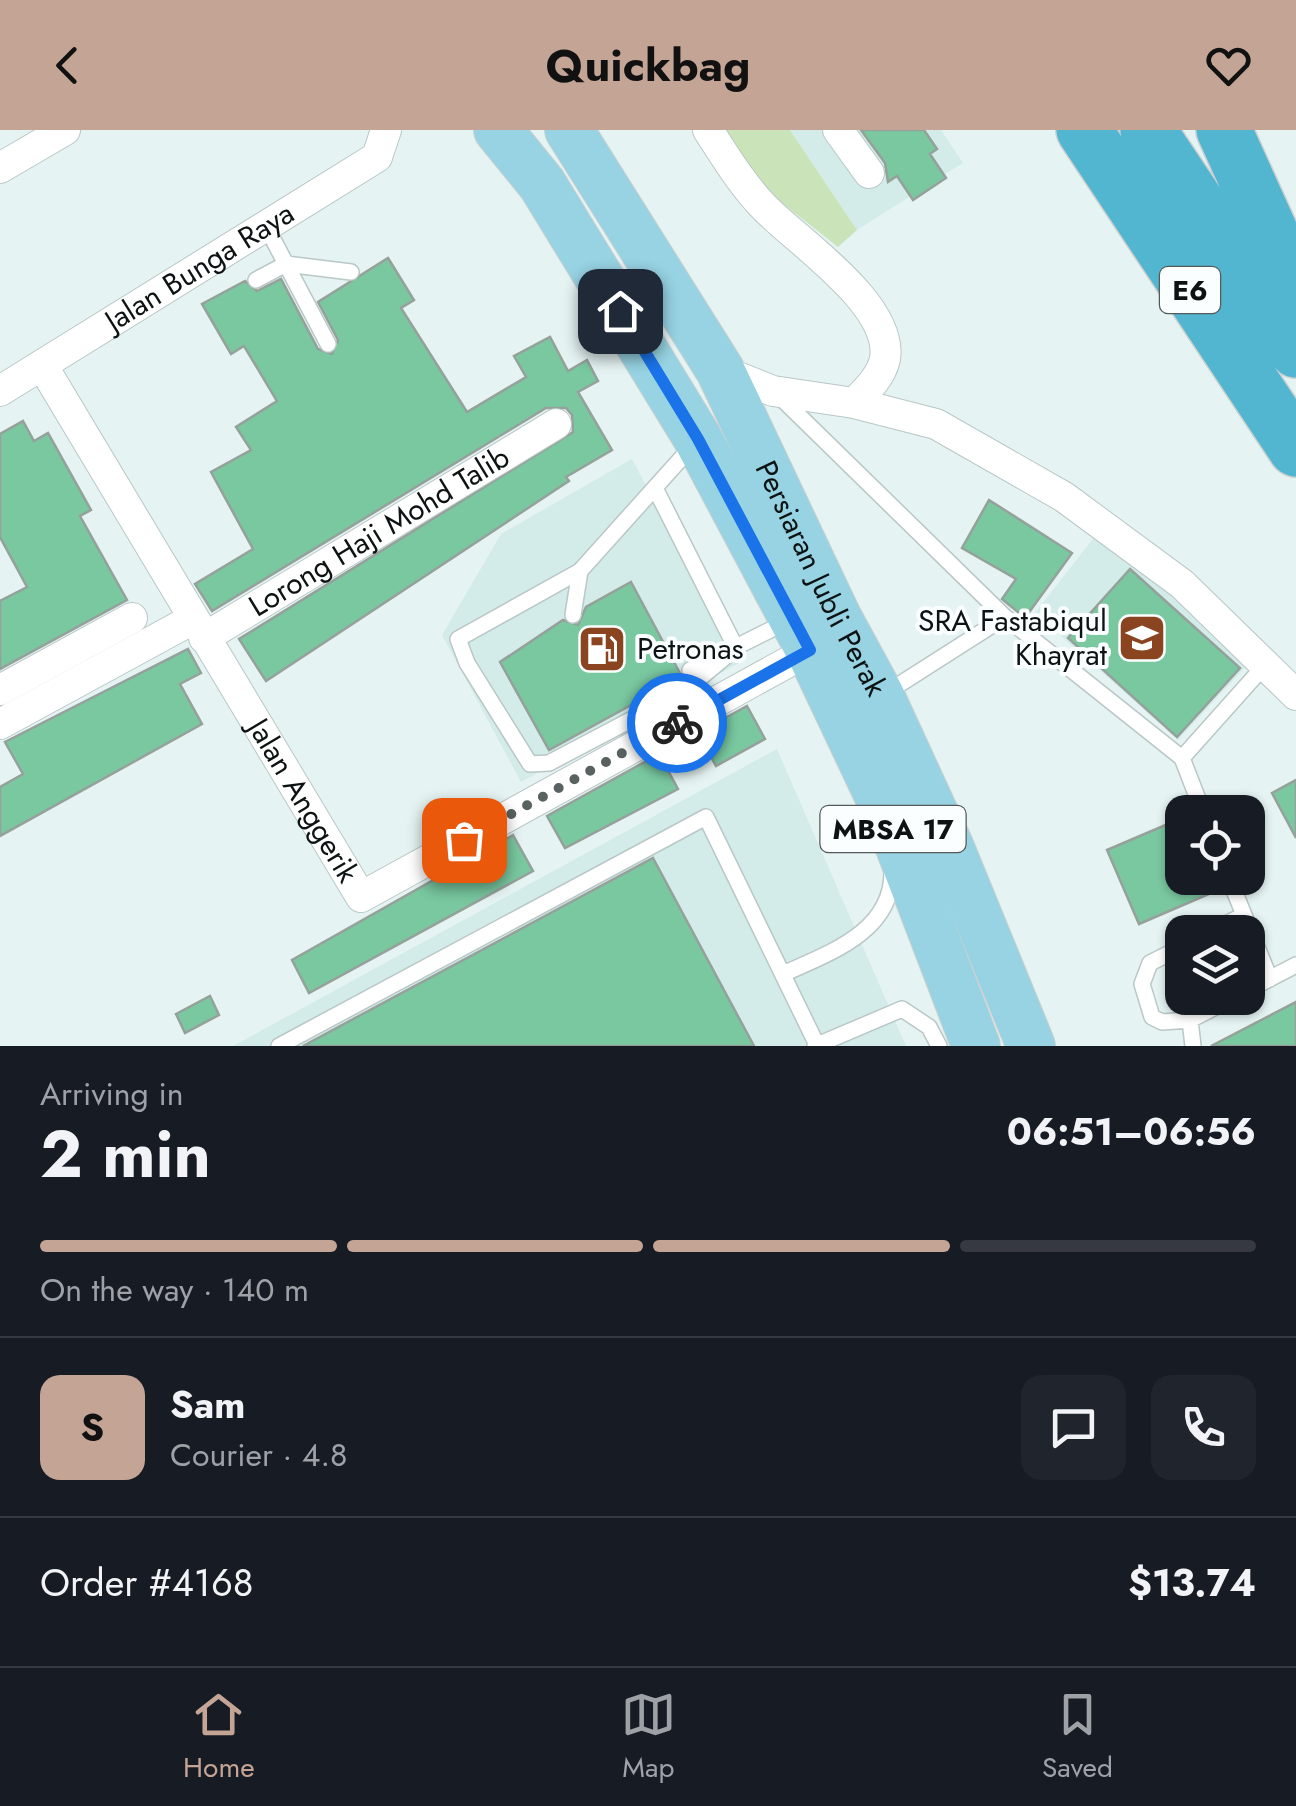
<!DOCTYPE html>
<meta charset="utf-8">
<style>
:root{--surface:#171b24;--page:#20242c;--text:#f1f3f6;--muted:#9ea1a6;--line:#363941;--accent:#c3a495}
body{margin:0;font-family:Jost,sans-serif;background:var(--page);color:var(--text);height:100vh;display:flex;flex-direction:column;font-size:38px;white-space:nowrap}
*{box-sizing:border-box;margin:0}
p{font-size:32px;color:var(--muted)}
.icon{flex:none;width:55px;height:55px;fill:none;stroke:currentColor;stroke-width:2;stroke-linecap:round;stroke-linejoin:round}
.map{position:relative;height:916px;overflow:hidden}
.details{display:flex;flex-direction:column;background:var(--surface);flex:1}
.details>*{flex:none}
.tools{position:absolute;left:1165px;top:665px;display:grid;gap:20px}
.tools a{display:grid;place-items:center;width:100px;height:100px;border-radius:20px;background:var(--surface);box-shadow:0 2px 8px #0004;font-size:50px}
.pin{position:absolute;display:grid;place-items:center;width:85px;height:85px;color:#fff;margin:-42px;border-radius:20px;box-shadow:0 5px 15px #0006}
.courier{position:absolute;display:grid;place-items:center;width:100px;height:100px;margin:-50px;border:8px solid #1a73e8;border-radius:50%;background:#fff;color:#222;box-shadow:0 2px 12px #0007}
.overview em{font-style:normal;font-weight:700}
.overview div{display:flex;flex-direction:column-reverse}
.overview{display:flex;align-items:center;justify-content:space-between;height:170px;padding:0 40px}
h1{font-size:65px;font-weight:700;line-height:75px}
.bar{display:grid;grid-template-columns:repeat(4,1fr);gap:15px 10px;align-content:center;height:120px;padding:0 40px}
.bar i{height:12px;border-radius:8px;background:var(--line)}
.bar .current{background:var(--accent)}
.bar p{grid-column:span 4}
.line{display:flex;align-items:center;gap:25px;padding:0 40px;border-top:2px solid var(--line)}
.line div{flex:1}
.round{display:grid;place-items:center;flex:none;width:105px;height:105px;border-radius:20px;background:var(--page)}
header{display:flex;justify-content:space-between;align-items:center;height:130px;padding:0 40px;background:var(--accent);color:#111;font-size:45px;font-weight:700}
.tabs{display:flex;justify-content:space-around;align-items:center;height:140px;border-top:2px solid var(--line);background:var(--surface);font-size:28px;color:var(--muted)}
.tabs a{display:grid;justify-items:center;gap:5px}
.tabs .current{color:var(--accent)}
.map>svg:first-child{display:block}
.built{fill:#d3ece9}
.green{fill:#cae3b9}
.building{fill:#79c8a0;stroke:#95a19a;stroke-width:2.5}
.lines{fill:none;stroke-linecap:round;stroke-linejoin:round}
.service-casing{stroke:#b9c7c6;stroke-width:18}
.minor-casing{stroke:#b9c7c6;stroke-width:32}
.primary-casing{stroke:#cfd0d0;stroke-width:50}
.motorway-casing{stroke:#cfd0d0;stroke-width:58}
.service{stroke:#fff;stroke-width:15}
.minor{stroke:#fff;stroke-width:30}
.primary{stroke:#97d3e3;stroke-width:48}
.motorway{stroke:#52b6d1;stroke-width:55}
.done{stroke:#596161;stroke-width:10;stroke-dasharray:0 18}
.route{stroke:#1a73e8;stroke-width:12}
.labels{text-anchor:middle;stroke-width:8;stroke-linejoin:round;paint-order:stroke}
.shield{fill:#fbfefe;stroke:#545959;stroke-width:2.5}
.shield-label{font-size:28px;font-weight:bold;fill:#0d1212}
.street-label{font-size:30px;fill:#0d1212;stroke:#fbfefe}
.poi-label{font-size:30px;fill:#0d1212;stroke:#fbfefe;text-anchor:end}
</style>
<header><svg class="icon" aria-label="back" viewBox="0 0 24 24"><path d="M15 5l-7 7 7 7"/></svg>Quickbag<svg class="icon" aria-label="heart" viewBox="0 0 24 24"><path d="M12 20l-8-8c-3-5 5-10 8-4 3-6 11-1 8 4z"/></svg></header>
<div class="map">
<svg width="1296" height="916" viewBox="0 0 1296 916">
<rect width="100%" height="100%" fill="#e5f4f3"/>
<path class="built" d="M 790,0 L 941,0 L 963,33 L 857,100 Z
M 632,329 L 739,533 L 521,652 L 442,505 L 501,404 Z
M 1095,406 L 1173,464 L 1249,533 L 1178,610 L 1035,483 Z
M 777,619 L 906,916 L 233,916 Z"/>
<path class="green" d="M 719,0 L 790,0 L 857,100 L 838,117 L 753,50 Z"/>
<path class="building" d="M 861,0 L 924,0 L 937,19 L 930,24 L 946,48 L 913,70 L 897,46 L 888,52 L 885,33 Z
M 388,128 L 414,170 L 401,178 L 467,282 L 526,247 L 514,226 L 550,207 L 568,241 L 587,230 L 598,251 L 578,262 L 612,320 L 566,347 L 569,351 L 266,551 L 239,509 L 573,302 L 572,285 L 566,278 L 546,278 L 212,481 L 195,454 L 253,419 L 211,342 L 251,320 L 236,297 L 277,271 L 244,216 L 231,224 L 202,174 L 245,151 L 257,161 L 281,149 L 318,219 L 332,224 L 338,210 L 318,172 Z
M 23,291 L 34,311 L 48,303 L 91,380 L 80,386 L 127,470 L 0,539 L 0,471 L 27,457 L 0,407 L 0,304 Z
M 989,370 L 1072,423 L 1025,488 L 1002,469 L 1016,449 L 962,418 Z
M 1130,439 L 1240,538 L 1177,607 L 1068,508 Z
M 631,452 L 682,547 L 549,620 L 500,532 L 563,490 L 578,495 L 586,477 Z
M 188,519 L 201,543 L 180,554 L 202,594 L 0,706 L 0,657 L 23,644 L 5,612 Z
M 747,576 L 765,609 L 716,636 L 698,603 Z
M 659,624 L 678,659 L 565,718 L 547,686 Z
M 1296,650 L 1296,708 L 1272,663 Z
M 1182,688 L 1182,748 L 1204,748 L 1211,763 L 1139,794 L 1107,720 Z
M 513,705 L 533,741 L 309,863 L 292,830 Z
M 653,728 L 754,916 L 303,916 Z
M 210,866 L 219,885 L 185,903 L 176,884 Z
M 1296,872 L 1296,916 L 1211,916 Z"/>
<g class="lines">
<g class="service-casing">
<path id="service" d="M 266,96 L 328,214
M 256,150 L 286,134 L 351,142
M 780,267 L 1005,487 L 1182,628 L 1266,534
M 580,441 L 458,509 L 467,533 L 530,634 L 549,633 L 682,563 L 736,518 L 656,360
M 573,485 L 580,441 L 695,313
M 690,540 L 790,490
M 886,563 L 1005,487
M 1182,628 L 1203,682
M 1244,785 L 1270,849
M 1210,802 L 1244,785 L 1229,748
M 1182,817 L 1150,833 L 1142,854 L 1152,887 L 1162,892 L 1190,890
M 783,844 C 829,823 893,802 892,741
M 1248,860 L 1296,835
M 279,916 L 706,687 L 817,915
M 815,916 L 902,879 L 929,897 L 939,916
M 1193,916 L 1190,890 L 1233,868"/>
</g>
<g class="minor-casing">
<g id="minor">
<path d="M 708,0 C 725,26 741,53 763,76 C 796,111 894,174 885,229 C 881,247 866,261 854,273"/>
<path d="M 838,0 L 869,43"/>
<path d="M 0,38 L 65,0"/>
<path id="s1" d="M 42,235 L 361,767 L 810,520"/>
<path d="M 720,240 L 773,261 L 854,273 L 936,294 L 1064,367 L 1182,454 L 1296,565"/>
<path id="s2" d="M 0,261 L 377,27 L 386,0"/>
<path id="s3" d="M 204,508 L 556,294"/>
<path d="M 0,560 L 132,488"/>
<path d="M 0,594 L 193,489"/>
</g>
</g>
<g class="primary-casing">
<g id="primary">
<path d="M 498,0 L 542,54 L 698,309 L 810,520 L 886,681 L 976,916"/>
<path id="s4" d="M 569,0 L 720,240 L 837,487 L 880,566 L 950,718 L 1031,916"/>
</g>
</g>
<g class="motorway-casing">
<path id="motorway" d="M 1084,0 L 1296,319
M 1148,0 L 1296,220
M 1224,0 L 1296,159"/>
</g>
<use href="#service" class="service"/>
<use href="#minor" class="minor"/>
<use href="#primary" class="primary"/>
<use href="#motorway" class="motorway"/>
</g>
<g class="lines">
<path class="done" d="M 464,710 L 677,593"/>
<path class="route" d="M 620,181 L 698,309 L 810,520 L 677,593"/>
</g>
<defs>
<g id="school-square" transform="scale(2.5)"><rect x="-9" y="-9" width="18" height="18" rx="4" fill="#8a441f" stroke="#fbfefe"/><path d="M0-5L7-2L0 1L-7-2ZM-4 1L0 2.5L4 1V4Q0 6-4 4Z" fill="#fff"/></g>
<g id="fuel-square" transform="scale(2.5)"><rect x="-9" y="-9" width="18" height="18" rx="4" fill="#8a441f" stroke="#fbfefe"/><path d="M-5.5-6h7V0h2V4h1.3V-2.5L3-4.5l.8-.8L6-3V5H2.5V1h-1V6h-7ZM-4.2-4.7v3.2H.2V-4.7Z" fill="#fff"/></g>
</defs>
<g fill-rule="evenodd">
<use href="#school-square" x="1142" y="508"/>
<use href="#fuel-square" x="602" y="519"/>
</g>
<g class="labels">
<g class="shield">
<rect x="1160" y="137" width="60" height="46" rx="8"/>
<rect x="820.5" y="676" width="145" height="46" rx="8"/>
</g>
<g class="shield-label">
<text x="1190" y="170">E6</text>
<text x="893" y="709">MBSA 17</text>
</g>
<g class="street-label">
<text dy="10" stroke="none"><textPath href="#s2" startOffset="235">Jalan Bunga Raya</textPath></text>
<text dy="10" stroke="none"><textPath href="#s3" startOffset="205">Lorong Haji Mohd Talib</textPath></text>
<text dy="10" stroke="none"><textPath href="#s4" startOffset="515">Persiaran Jubli Perak</textPath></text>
<text dy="10" stroke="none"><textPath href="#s1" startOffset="508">Jalan Anggerik</textPath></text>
</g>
<g class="poi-label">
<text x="1107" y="501">SRA Fastabiqul<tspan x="1107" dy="34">Khayrat</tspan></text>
<text x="637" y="529" text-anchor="start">Petronas</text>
</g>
</g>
</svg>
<div class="tools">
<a><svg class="icon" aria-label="locate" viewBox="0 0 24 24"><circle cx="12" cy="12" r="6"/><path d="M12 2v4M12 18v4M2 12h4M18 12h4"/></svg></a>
<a><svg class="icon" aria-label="layers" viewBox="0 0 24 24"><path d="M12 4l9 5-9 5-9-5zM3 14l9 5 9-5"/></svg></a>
</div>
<div class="pin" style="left:464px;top:710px;background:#ea580c"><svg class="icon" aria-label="bag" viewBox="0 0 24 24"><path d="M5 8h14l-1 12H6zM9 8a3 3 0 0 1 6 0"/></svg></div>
<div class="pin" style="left:620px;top:181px;background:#1f2937"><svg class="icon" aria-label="home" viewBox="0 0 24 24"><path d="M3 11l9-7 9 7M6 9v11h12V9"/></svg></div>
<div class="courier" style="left:677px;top:593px"><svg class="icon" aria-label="bike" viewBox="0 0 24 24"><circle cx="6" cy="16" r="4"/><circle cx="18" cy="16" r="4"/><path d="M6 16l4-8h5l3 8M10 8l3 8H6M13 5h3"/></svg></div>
</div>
<section class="details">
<div class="overview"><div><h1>2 min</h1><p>Arriving in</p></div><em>06:51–06:56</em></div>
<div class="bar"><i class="current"></i><i class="current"></i><i class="current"></i><i></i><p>On the way · 140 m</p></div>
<div class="line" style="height:180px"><b class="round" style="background:var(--accent);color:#111">S</b><div><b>Sam</b><p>Courier · 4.8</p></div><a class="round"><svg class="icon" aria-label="chat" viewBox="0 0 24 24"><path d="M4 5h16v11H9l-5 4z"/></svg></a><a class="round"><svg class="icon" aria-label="phone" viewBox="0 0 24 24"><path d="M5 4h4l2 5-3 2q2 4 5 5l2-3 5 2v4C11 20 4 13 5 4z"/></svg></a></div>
<div class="line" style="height:130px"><div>Order #4168</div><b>$13.74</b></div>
</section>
<nav class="tabs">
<a class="current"><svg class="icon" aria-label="home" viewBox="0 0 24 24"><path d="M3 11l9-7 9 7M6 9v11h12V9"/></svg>Home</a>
<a><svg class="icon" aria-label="map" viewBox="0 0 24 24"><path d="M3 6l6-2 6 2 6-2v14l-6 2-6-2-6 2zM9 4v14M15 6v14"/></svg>Map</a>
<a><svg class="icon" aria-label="saved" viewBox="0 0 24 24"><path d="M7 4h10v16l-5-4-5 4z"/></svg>Saved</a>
</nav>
